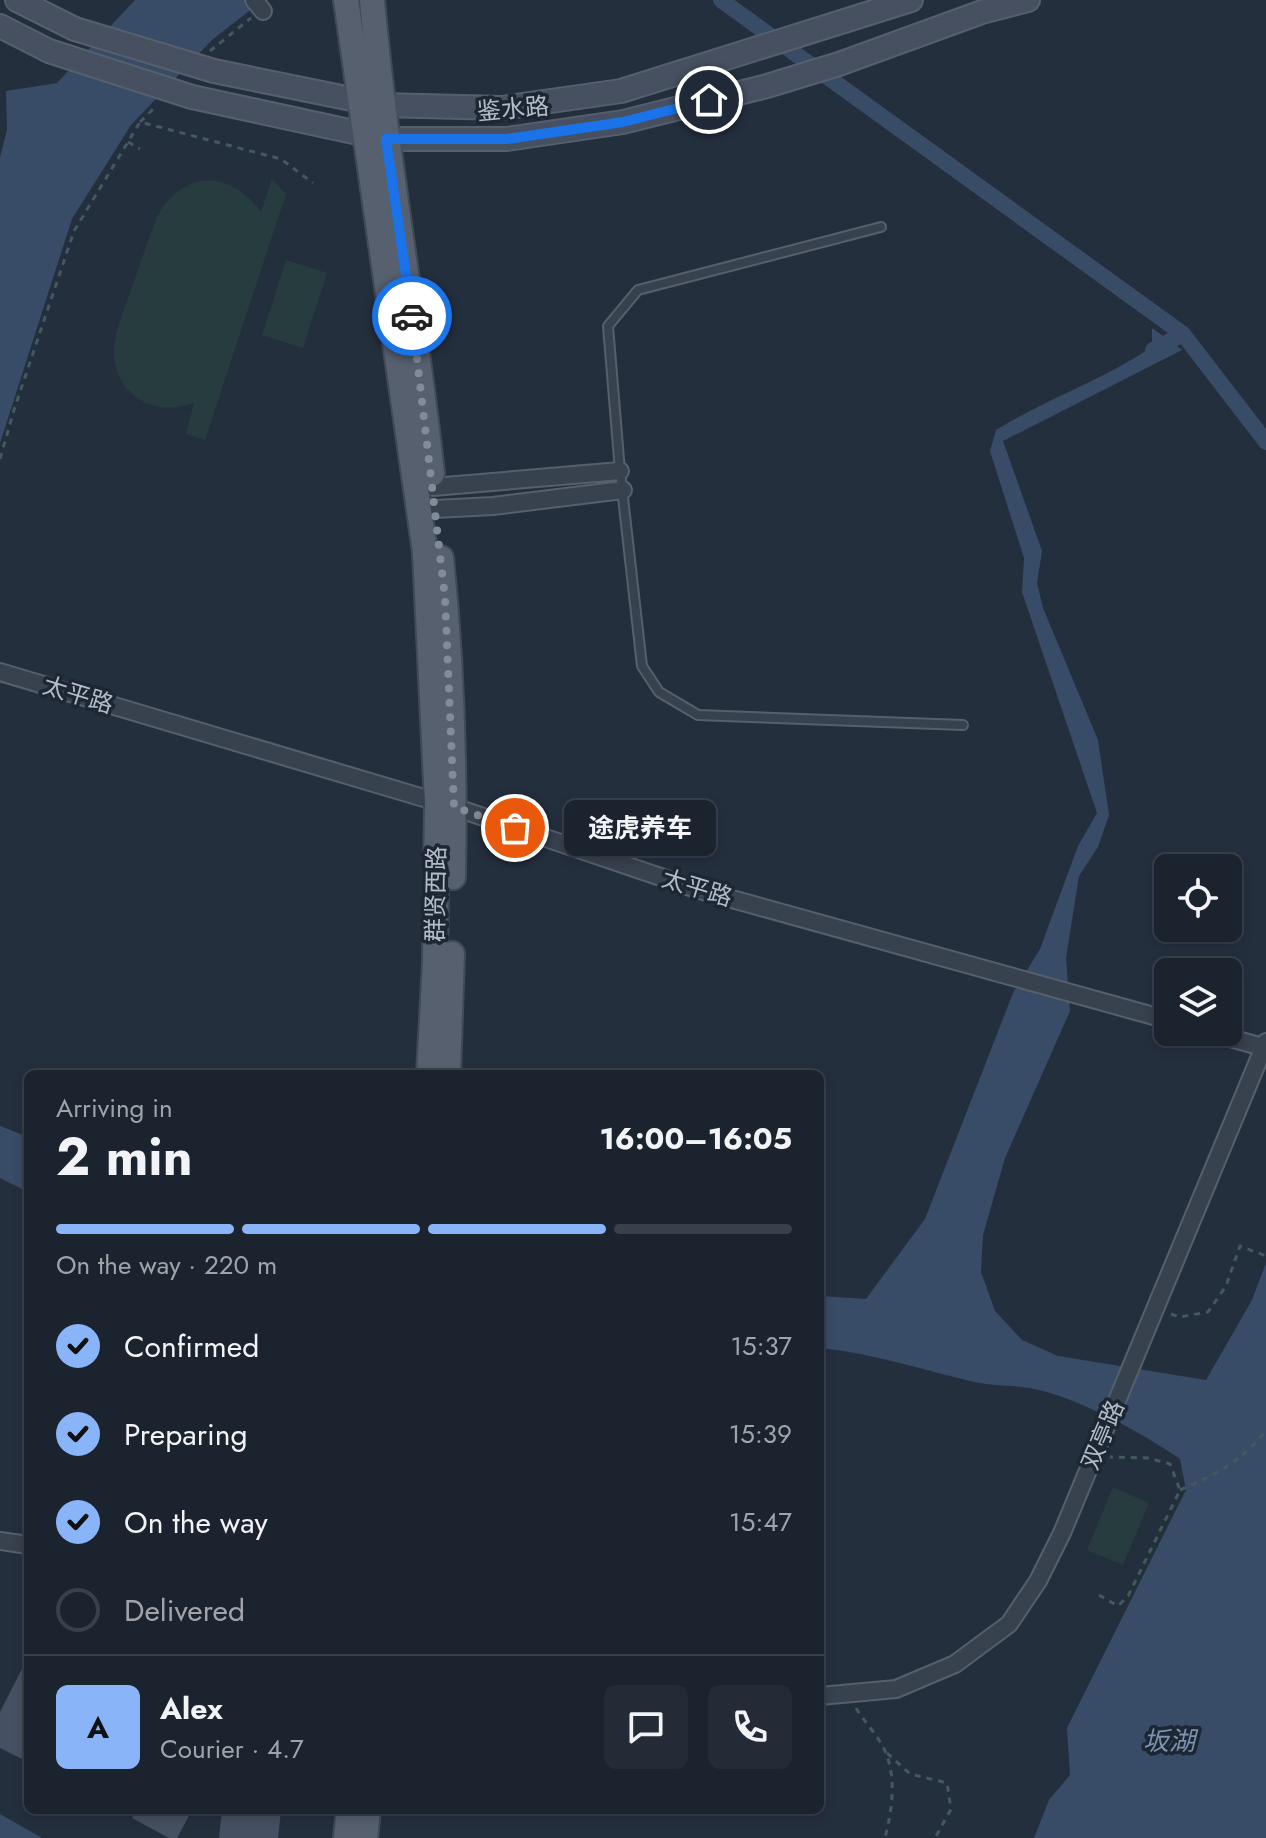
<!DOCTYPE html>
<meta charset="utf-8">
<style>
:root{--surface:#1b232e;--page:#242b36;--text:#f1f3f6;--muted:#a0a4aa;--line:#39404a;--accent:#8ab4f8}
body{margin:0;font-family:Jost,"Noto Sans SC",sans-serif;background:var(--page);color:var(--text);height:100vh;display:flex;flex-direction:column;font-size:30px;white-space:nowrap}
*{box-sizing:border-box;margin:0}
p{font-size:26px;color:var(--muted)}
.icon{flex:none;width:44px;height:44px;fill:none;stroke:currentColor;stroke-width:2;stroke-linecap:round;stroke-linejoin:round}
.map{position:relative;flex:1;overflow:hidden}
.panel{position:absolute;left:24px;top:1070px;width:800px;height:744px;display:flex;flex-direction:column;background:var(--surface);border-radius:12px;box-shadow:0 4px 12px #0003,0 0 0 2px var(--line)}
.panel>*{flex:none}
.buttons{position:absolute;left:1154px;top:854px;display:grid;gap:16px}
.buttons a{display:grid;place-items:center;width:88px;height:88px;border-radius:12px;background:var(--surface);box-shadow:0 4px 12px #0003,0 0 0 2px var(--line);font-size:40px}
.pin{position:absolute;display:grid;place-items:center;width:68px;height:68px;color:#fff;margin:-34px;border:4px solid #fff;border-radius:50%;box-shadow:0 2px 8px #0007}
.courier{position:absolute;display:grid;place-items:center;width:80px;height:80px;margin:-40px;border:6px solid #1a73e8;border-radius:50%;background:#fff;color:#222;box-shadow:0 2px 10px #0007}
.bubble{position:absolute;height:56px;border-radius:12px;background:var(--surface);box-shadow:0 4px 12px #0003,0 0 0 2px var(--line);font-size:26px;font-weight:700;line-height:56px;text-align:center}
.headline em{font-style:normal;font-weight:700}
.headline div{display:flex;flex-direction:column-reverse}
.headline{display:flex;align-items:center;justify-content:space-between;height:136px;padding:0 32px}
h1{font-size:52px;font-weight:700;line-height:60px}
.bar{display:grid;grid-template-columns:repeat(4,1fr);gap:12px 8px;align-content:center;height:96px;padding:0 32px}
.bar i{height:10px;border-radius:6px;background:var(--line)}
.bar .active{background:var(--accent)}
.bar p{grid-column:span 4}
.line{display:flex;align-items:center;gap:20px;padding:0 32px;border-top:2px solid var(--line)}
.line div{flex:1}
.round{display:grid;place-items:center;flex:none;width:84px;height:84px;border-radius:12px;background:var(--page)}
ol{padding:0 32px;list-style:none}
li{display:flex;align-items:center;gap:24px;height:88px}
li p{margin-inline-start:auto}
li .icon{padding:8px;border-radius:50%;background:var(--accent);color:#111;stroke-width:4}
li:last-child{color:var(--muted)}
li i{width:44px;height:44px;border:4px solid var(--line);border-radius:50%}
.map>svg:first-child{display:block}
.green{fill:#263c3f}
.water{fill:#394c67}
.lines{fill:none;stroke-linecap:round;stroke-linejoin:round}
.canal{stroke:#394c67;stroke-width:16}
.building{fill:#455162}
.lane-casing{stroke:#565f6c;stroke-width:12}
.street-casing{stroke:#565f6c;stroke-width:20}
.secondary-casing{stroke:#565f6c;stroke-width:26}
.primary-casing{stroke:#414a57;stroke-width:28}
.path{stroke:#44595c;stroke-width:3;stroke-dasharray:6 6;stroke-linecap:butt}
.lane{stroke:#38414e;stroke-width:8}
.street{stroke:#38414e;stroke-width:16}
.secondary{stroke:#465061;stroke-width:22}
.primary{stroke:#56606e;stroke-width:24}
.secondary-bridge-casing{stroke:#565f6c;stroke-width:26;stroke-linecap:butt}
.secondary-bridge{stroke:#465061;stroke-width:22}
.done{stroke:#828b98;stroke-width:8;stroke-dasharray:0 14.4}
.route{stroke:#1a73e8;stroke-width:10}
.labels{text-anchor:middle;stroke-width:7;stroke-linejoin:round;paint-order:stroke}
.street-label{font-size:24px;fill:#b4bcc9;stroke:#1d2633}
.water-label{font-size:26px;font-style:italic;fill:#7c92b1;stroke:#1d2633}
</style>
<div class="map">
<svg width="1266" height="1838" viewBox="0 0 1266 1838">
<rect width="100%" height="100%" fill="#242f3e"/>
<path class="green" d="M 272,179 L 286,194 L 205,440 L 186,434 L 194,403 C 174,410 154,410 136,397 C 121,386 112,366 114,348 C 115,332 122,316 127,301 C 137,273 146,246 156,219 C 181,170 229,168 261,212 Z
M 286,260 L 327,273 L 303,348 L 262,335 Z
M 1113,1487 L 1149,1503 L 1123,1565 L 1087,1550 Z"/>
<path class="water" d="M 135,0 L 263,0 L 212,40 L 131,125 L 72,219 L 0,443 L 0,157 L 7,130 L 6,91 L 57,83 Z
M 1152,328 L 1182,350 L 1003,441 L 1042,551 L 1037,583 L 1043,608 L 1098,740 L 1109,815 L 1098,847 L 1079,876 L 1066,958 L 1070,1011 L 1005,1158 L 983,1235 L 981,1272 L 995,1311 L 1022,1340 L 1058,1356 L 1206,1380 L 1252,1300 L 1266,1263 L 1266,1838 L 1034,1838 L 1049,1800 L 1070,1775 L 1067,1728 L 1186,1490 L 1180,1459 C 1141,1432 1077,1397 1030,1388 C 1010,1385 990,1386 970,1381 C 920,1369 871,1353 820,1348 L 820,1296 L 866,1299 L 925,1219 L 1013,993 L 1040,949 L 1078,846 L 1097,813 L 1022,592 L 1024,558 L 990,451 L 996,430 C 1046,399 1103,380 1152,347 Z
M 0,1126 L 28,1137 L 28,1192 L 0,1178 Z
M 0,1814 L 42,1838 L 0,1838 Z"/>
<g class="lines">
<path class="canal" d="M 721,0 L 1183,334 L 1266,442
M 1153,350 L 1183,334"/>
</g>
<path class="building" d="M 28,1657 L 28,1762 L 0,1748 L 0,1712 Z
M 136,1810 L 192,1810 L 177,1838 L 169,1838 L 132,1818 Z
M 222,1810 L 281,1810 L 278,1838 L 219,1838 Z"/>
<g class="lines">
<g class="lane-casing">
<path id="lane" d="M 881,227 L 638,290 L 608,326 L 620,471 L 642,666 L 659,692 L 698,715 L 963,725"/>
</g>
<g class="street-casing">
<path id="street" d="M 254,0 L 263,11
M 433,487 L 620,471
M 435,509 L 493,506 L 623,490
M 0,672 L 454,807 L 696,889 L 1168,1020
M 1209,1032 L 1266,1048
M 0,1541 L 28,1545
M 820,1696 L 896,1689 L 955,1664 L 1009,1624 L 1038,1581 L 1062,1533 L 1266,1042"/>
</g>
<g class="secondary-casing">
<path id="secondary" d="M 17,0 L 75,29
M 0,26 L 49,51
M 214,71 L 381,105 L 502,108 L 621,91 L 911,0
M 192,97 L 386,139 L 507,139 L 623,122 L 767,86 L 839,64 L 982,12 L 1028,0"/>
</g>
<g class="primary-casing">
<path id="primary" d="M 346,0 L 425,552 L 437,802 L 435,963 L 429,1074
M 372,0 C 386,159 415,315 432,474
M 441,558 C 452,664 455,771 453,877
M 448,1074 L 452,954
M 346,1838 L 349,1810
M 365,1838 L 368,1810"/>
</g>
<path class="path" d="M 210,51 L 251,18
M 140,122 L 157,105
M 128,142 L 140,149
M 0,459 L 14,410 L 74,231 L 140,122 L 281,159 L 313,183
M 1171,1314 L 1179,1317 L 1208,1312 L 1226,1286 L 1240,1246 L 1266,1256
M 1180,1490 C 1217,1474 1240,1462 1266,1431
M 1099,1595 L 1118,1606 L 1128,1596 L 1180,1490 L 1170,1464 L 1148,1458 L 1110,1457
M 856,1708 C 865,1723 878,1735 885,1751 C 897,1779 892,1809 885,1838
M 887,1753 L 910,1774 L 947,1783 L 951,1809 L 935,1838"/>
<use href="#lane" class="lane"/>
<use href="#street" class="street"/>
<use href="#secondary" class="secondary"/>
<use href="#primary" class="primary"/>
<g class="secondary-bridge-casing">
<path id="secondary-bridge" d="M 75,29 L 214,71
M 49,51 L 192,97"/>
</g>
<use href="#secondary-bridge" class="secondary-bridge"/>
</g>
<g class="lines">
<path class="done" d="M 412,316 L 445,598 L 454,807 L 515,828"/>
<path class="route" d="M 412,316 L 386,139 L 507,139 L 623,122 L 709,100"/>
</g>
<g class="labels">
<g class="street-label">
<text transform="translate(513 109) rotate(-5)" y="8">鉴水路</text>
<text transform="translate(78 695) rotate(17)" y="8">太平路</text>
<text transform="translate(697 888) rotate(17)" y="8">太平路</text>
<text transform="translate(436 894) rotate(-89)" y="8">群贤西路</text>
<text transform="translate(1103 1435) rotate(-67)" y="8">双亭路</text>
</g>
<g class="water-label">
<text x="1169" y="1750">坂湖</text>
</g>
</g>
</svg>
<div class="buttons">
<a><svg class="icon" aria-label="locate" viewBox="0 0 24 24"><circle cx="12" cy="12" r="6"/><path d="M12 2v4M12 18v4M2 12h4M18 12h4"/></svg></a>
<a><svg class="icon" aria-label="layers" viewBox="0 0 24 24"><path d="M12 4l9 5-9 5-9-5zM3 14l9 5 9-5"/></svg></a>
</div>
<div class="pin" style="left:515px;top:828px;background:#ea580c"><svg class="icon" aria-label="bag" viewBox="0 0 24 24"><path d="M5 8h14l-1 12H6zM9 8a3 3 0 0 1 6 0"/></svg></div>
<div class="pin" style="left:709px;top:100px;background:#1f2937"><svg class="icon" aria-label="home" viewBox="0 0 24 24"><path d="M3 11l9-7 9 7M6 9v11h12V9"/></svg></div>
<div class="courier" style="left:412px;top:316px"><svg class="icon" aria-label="car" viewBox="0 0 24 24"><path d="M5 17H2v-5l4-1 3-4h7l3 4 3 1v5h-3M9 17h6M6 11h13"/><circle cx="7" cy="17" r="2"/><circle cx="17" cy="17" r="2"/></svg></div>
<div class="bubble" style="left:564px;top:800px;width:152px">途虎养车</div>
<section class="panel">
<div class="headline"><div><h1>2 min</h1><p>Arriving in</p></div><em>16:00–16:05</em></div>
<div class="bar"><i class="active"></i><i class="active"></i><i class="active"></i><i></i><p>On the way · 220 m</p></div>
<ol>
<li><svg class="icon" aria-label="check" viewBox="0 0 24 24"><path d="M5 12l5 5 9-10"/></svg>Confirmed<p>15:37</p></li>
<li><svg class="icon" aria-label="check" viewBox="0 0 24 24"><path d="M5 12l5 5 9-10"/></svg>Preparing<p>15:39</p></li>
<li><svg class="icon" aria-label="check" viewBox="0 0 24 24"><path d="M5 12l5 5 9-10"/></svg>On the way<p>15:47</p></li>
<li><i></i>Delivered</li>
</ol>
<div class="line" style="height:144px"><b class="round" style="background:var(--accent);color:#111">A</b><div><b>Alex</b><p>Courier · 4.7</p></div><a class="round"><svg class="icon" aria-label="chat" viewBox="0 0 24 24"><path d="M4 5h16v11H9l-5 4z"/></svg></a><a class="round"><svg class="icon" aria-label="phone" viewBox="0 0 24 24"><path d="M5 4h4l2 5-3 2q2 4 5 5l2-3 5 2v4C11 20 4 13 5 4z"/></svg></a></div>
</section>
</div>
